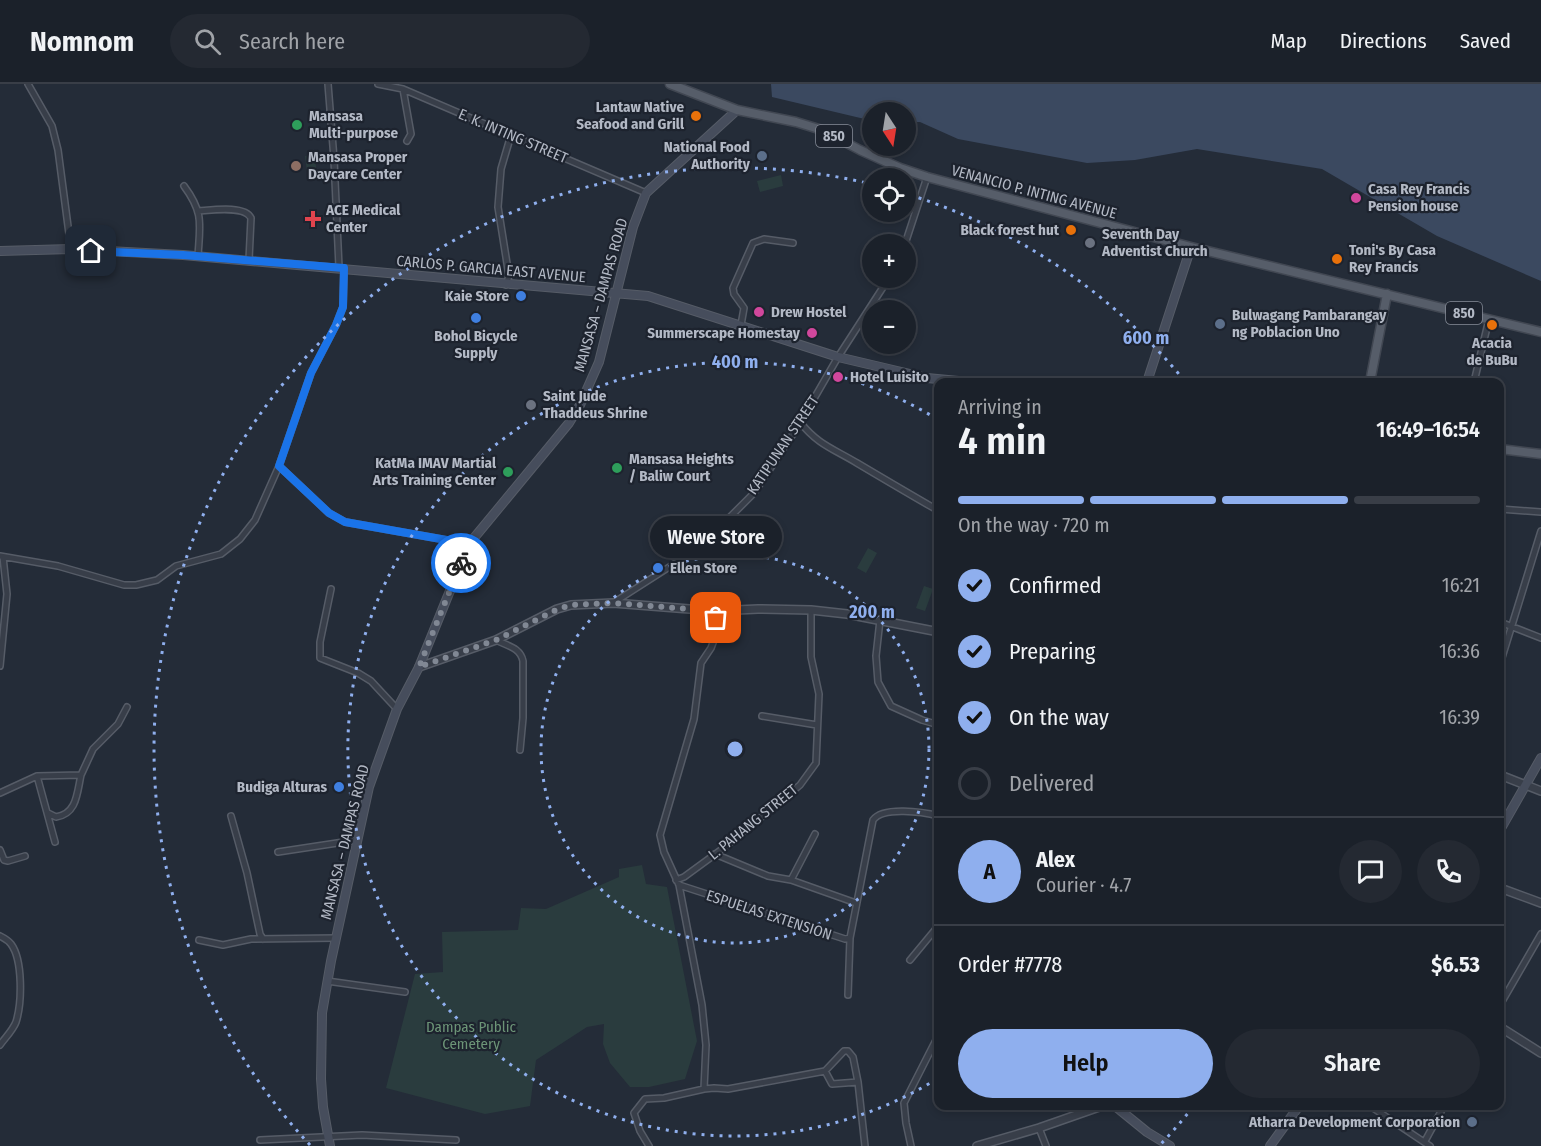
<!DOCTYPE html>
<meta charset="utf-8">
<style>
:root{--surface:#1b212a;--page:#242932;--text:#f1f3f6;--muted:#a0a3a8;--line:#393e47;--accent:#8fafee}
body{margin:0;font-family:"Fira Sans Condensed",sans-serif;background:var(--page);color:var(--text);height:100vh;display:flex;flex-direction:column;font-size:22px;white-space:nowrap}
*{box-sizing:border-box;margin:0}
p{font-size:20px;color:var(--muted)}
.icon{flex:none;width:33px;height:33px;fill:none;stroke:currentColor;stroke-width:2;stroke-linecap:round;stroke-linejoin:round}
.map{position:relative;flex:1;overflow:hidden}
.sheet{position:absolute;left:934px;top:294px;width:570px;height:732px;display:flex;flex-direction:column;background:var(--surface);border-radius:12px;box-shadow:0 3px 9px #0003,0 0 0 2px var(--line)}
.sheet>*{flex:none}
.needle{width:39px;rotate:168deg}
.controls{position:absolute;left:862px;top:18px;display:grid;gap:12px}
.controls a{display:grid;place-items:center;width:54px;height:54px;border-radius:50%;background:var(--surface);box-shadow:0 3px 9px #0003,0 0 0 2px var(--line);font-size:30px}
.pin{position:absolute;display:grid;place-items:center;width:51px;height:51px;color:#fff;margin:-26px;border-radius:12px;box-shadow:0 3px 9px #0006}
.courier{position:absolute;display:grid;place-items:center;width:60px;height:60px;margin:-30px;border:4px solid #1a73e8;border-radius:50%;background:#fff;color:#222;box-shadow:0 2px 8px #0007}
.bubble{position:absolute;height:42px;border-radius:21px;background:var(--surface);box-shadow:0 3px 9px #0003,0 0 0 2px var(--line);font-size:20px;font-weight:600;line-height:42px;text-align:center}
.headline em{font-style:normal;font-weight:600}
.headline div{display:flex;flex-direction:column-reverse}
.headline{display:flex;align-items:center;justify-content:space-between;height:102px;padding:0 24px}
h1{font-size:39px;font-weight:600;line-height:45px}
.bar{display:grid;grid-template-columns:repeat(4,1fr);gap:9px 6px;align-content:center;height:72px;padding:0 24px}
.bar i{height:8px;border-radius:4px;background:var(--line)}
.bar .selected{background:var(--accent)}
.bar p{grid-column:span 4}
.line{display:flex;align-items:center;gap:15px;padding:0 24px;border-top:2px solid var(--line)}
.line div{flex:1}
.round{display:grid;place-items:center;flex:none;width:63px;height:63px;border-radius:32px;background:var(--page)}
ol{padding:0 24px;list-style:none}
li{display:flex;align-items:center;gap:18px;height:66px}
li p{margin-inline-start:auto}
li .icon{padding:6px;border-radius:50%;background:var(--accent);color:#111;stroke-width:4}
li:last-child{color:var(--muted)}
li i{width:33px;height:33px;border:3px solid var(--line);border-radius:50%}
.action{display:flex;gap:12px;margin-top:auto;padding:12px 24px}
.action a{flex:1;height:69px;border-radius:36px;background:var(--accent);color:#111;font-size:24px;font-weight:600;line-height:69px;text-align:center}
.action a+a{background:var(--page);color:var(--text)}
header{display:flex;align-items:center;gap:36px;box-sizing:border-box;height:84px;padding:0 30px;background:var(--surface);border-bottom:2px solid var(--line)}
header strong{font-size:28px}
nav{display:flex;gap:33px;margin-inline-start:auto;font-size:21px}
.search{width:420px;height:54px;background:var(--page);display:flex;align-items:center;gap:15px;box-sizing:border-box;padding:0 21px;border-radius:33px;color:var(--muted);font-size:22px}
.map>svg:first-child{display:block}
.green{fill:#2a3c3e}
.water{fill:#3b4960}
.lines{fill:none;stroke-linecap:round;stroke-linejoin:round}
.minor-casing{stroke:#565c67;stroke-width:8}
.tertiary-casing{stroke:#565c67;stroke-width:10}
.secondary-casing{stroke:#565c67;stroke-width:10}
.primary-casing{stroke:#414752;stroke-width:11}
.minor{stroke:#383e49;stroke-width:5}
.tertiary{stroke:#383e49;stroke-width:7}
.secondary{stroke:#464d5c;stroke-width:8}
.primary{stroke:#565d69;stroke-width:8}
.done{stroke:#818894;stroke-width:6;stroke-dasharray:0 10.8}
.route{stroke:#1a73e8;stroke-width:8}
.ring{fill:none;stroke:#8fafee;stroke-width:3;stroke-dasharray:3 6}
.food-dot{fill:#e8710a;stroke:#1d232e;stroke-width:2}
.leisure-dot{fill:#2e9e5b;stroke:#1d232e;stroke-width:2}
.service-dot{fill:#5c6f8a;stroke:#1d232e;stroke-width:2}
.education-dot{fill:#8d6e63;stroke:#1d232e;stroke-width:2}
.hotel-dot{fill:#d1479c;stroke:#1d232e;stroke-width:2}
.health-dot{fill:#e0444e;stroke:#1d232e;stroke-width:2}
.worship-dot{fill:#6b7280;stroke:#1d232e;stroke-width:2}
.shop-dot{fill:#3f7fe0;stroke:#1d232e;stroke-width:2}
.labels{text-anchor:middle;stroke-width:4.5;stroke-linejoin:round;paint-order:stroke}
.shield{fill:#1d232e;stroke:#868c98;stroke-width:1.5}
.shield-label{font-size:14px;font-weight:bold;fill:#b3b9c5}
.poi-label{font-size:15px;font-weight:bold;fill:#b3b9c5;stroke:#1d232e;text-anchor:start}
.street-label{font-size:15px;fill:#b3b9c5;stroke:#1d232e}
.park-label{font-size:15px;fill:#6c9477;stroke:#1d232e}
.centre{fill:#8fafee;stroke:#1d232e;stroke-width:3}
.ring-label{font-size:18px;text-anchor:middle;font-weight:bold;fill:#8fafee;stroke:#1d232e;stroke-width:4.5;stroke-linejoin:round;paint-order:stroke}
</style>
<header>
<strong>Nomnom</strong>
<div class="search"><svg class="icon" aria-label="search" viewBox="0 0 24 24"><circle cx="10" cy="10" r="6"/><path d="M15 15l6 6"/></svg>Search here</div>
<nav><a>Map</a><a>Directions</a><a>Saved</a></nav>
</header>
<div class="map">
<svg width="1541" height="1062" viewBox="0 0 1541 1062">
<rect width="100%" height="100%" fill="#242c38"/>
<path class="green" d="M 315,71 L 317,95 L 308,96 L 305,72 Z
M 781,91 L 783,102 L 760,108 L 757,97 Z
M 868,464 L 877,469 L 866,489 L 857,484 Z
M 924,502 L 933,505 L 925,527 L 916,524 Z
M 642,781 L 646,800 L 667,803 L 697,957 L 685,995 L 649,1003 L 630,1003 L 610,979 L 603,960 L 604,940 L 587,943 L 536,976 L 530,1022 L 485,1030 L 386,1004 L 415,890 L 443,888 L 442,848 L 518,846 L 521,824 L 546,825 L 619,793 L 619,785 Z"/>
<path class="water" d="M 771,0 L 1541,0 L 1541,197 L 1437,152 L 1322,85 L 1197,65 L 1135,76 L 1087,79 L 958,55 L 920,38 L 906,38 L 906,28 L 873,28 L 873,37 L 772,13 Z"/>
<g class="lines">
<g class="minor-casing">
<path id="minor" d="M 28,0 L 52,42 L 58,66 L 71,165
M 328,0 L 334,75 L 339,183
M 378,0 L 403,5 L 646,109
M 403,5 L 411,50 L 407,57
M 184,102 C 204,129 200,140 198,172
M 199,127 C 212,126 245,121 251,134 L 249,176
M 905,160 L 927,93
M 506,201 L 509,192 L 498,123 L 501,85 L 511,51
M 741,241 L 744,224 L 734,210 L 733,204 L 753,159 L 764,155 L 793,159
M 1474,298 L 1489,235
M 800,338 C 818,361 834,365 857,379 C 884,395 911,411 939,427
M 279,382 L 329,429 L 345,438 L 469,460
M 1500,425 L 1541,428
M 0,472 L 58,482 L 124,501 L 136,501 L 157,496 L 176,482 L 221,470 L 240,455 L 255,436 L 279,382 L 311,289 L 336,241 L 343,223 L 344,184
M 331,505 L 320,558 L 320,574 L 358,589 L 371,597 L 397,625
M 613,519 L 699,464 L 754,409 L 797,344 L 838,273 L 889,194
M 880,536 L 876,572 L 878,598 L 891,622 L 922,636 L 939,641
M 1500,538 L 1541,554
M 496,556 C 507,562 520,563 523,577 L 523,634 L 520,666
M 1500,580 L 1541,447
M 0,582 L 7,510 L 3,473
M 762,632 L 817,641
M 81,691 L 93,665 L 118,640 L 127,623
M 37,692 L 55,758
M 0,709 L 37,692 L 81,691 C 77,709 77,730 56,733 L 48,729
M 231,732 L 247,789 L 260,850 L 263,855
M 815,750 L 791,796 L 856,819
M 0,766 L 4,776 L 8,777 L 25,772
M 278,768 L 357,756
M 715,770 L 768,792 L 791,796
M 676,796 L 684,793 L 725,763 L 782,716 L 800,701 L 816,679 L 819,610 L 811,573 L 811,526
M 679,801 L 845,855 L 850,854 L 873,736 C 883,722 923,728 939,732
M 0,852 C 4,854 8,856 11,860 C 23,876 22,919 16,938 C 13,946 5,954 0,961
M 199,856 L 223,861 L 251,855 L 336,854
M 910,876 L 939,841
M 327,897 L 405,908
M 848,911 L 850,854
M 1500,921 L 1541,850
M 825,987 L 844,967 L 848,967 L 853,973 L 858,998
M 704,1005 L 714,1004 L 728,1005 L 825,987 L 832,1000 L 858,998 L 865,1062
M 1370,1022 L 1430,1062
M 1039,1044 L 1046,1062
M 260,1056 L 362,1051 L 456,1056
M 1425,1057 L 1444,1022
M 649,1062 L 640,1047 L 634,1029 L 645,1015 L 664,1014 L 704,1005 L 706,961 L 702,921 L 679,801 L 664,768 L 660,751 L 694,635 L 701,579 L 711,564 L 717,548 L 715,527
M 911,1062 L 906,1039 L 904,1019 L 937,954"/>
</g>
<g class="tertiary-casing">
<path id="tertiary" d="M 419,583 L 496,556 L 557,525 L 571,521 L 613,519 L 715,527 L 758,525 L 811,526 L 847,530 L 939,548
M 1500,691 L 1541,707
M 1500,804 L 1541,819
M 1500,943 L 1541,969
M 977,1062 L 1039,1044 L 1102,1022"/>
</g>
<g class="secondary-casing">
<path id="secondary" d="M 0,167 L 71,165 L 183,171 L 648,212 L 838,273 L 927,294 L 969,298
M 1147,298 L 1191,163
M 1500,746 L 1541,674
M 1115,1022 L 1147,1048 L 1170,1062
M 330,1062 L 323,1023 L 321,995 L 322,929 L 331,877 L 369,703 L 397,625 L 419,583 L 469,460 L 569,339 L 580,321 L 599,278 L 633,143 L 646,109 L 737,26
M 1270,1062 L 1299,1022"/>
</g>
<g class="primary-casing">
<path id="primary" d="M 670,0 L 737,26 L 796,38 L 822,46 L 860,66 L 900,84 L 927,93 L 1191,163 L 1541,248
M 1370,298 L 1387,210
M 1500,365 L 1541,370"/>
</g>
<use href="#minor" class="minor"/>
<use href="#tertiary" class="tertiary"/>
<use href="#secondary" class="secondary"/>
<use href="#primary" class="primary"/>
</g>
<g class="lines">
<path class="done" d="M 461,479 L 419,583 L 496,556 L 558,525 L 571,521 L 613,519 L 715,527 L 716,534"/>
<path class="route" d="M 91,167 L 183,171 L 344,184 L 343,223 L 336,241 L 311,289 L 279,382 L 329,429 L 345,438 L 469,460 L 461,479"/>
</g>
<g class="ring">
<circle cx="735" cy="665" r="194"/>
<path d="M937 995A387 387 0 1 1 937 335"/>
<path d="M1193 1023A581 581 0 0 1 1160 1061M310 1061A581 581 0 0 1 871 100M910 111A581 581 0 0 1 1183 295"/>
</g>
<g class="food-dot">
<circle cx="696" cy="32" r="6"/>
<circle cx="1071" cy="146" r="6"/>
<circle cx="1337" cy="175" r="6"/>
<circle cx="1492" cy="241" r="6"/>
</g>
<g class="leisure-dot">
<circle cx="297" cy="41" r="6"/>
<circle cx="617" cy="384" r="6"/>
<circle cx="508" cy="388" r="6"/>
</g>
<g class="service-dot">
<circle cx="762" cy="72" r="6"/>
<circle cx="1220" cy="240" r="6"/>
<circle cx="1472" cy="1038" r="6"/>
</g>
<circle class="education-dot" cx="296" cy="82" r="6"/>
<g class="hotel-dot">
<circle cx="1356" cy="114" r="6"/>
<circle cx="759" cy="228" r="6"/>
<circle cx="812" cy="249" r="6"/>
<circle cx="838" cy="293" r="6"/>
</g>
<path class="health-dot" d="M310 126h6v6h6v6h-6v6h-6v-6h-6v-6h6z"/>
<g class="worship-dot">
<circle cx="1090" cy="159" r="6"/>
<circle cx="531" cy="321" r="6"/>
</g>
<g class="shop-dot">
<circle cx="521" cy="212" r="6"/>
<circle cx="476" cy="234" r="6"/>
<circle cx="658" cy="484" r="6"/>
<circle cx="339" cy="703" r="6"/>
</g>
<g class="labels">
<g class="shield">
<rect x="816" y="41" width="36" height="22" rx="4.5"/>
<rect x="1446" y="218" width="36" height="22" rx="4.5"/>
</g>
<g class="shield-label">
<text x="834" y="57">850</text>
<text x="1464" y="234">850</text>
</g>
<g class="poi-label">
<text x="684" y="28" text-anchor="end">Lantaw Native<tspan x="684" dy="17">Seafood and Grill</tspan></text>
<text x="309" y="37">Mansasa<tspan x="309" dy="17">Multi-purpose</tspan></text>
<text x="750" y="68" text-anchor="end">National Food<tspan x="750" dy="17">Authority</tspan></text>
<text x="308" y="78">Mansasa Proper<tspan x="308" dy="17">Daycare Center</tspan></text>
<text x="1368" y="110">Casa Rey Francis<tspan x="1368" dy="17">Pension house</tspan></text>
<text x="326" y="131">ACE Medical<tspan x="326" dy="17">Center</tspan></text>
<text x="1059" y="151" text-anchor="end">Black forest hut</text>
<text x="1102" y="155">Seventh Day<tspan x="1102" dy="17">Adventist Church</tspan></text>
<text x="1349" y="171">Toni's By Casa<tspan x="1349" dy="17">Rey Francis</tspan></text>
<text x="509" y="217" text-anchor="end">Kaie Store</text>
<text x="771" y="233">Drew Hostel</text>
<text x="1232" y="236">Bulwagang Pambarangay<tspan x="1232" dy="17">ng Poblacion Uno</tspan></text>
<text x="800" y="254" text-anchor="end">Summerscape Homestay</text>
<text x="476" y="257" text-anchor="middle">Bohol Bicycle<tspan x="476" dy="17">Supply</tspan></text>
<text x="1492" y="264" text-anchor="middle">Acacia<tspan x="1492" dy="17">de BuBu</tspan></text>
<text x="850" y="298">Hotel Luisito</text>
<text x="543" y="317">Saint Jude<tspan x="543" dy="17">Thaddeus Shrine</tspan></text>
<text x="629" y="380">Mansasa Heights<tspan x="629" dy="17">/ Baliw Court</tspan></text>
<text x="496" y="384" text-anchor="end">KatMa IMAV Martial<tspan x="496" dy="17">Arts Training Center</tspan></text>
<text x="670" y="489">Ellen Store</text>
<text x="327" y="708" text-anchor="end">Budiga Alturas</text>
<text x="1460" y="1043" text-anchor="end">Atharra Development Corporation</text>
</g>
<g class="street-label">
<text transform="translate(513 52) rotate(23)" y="5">E. K. INTING STREET</text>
<text transform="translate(1034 108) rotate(15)" y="5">VENANCIO P. INTING AVENUE</text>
<text transform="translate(491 185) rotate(5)" y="5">CARLOS P. GARCIA EAST AVENUE</text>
<text transform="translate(601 211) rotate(-74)" y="5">MANSASA – DAMPAS ROAD</text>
<text transform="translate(783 361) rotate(-56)" y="5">KATIPUNAN STREET</text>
<text transform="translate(753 738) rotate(-39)" y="5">L. PAHANG STREET</text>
<text transform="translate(345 758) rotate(-76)" y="5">MANSASA – DAMPAS ROAD</text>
<text transform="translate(769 831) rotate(18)" y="5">ESPUELAS EXTENSION</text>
</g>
<g class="park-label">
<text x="471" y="948">Dampas Public<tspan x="471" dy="17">Cemetery</tspan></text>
</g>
</g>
<circle cx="735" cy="665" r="9" class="centre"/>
<g class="ring-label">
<text x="1146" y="260">600 m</text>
<text x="735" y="284">400 m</text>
<text x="872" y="534">200 m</text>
</g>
</svg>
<div class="controls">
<a><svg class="needle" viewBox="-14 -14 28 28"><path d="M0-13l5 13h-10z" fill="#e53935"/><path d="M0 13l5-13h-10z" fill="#a0a3a8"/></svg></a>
<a><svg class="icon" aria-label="locate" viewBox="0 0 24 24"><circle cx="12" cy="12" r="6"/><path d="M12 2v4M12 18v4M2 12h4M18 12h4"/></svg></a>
<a>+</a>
<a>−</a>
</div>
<div class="pin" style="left:716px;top:534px;background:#ea580c"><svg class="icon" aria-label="bag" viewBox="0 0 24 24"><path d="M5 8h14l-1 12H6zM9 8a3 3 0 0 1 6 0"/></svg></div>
<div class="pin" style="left:91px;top:167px;background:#1f2937"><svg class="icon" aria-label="home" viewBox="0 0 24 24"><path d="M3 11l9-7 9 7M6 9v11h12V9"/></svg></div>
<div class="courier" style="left:461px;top:479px"><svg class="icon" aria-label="bike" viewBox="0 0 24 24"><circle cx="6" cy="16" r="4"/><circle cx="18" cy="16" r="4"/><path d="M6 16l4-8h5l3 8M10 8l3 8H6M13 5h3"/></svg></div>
<div class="bubble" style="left:650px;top:432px;width:132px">Wewe Store</div>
<section class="sheet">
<div class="headline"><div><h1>4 min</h1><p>Arriving in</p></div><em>16:49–16:54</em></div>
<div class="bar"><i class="selected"></i><i class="selected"></i><i class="selected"></i><i></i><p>On the way · 720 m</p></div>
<ol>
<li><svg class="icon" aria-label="check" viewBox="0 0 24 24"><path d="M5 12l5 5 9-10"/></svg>Confirmed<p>16:21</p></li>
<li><svg class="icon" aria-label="check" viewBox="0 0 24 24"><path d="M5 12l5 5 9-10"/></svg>Preparing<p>16:36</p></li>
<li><svg class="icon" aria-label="check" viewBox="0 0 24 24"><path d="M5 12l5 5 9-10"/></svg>On the way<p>16:39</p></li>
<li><i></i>Delivered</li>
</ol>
<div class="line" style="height:108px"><b class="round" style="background:var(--accent);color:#111">A</b><div><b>Alex</b><p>Courier · 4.7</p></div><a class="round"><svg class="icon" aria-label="chat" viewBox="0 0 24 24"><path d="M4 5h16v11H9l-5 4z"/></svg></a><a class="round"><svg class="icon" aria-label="phone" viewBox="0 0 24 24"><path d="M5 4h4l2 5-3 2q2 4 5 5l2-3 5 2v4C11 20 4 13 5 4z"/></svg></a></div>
<div class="line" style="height:78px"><div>Order #7778</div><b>$6.53</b></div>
<div class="action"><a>Help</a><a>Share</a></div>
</section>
</div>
